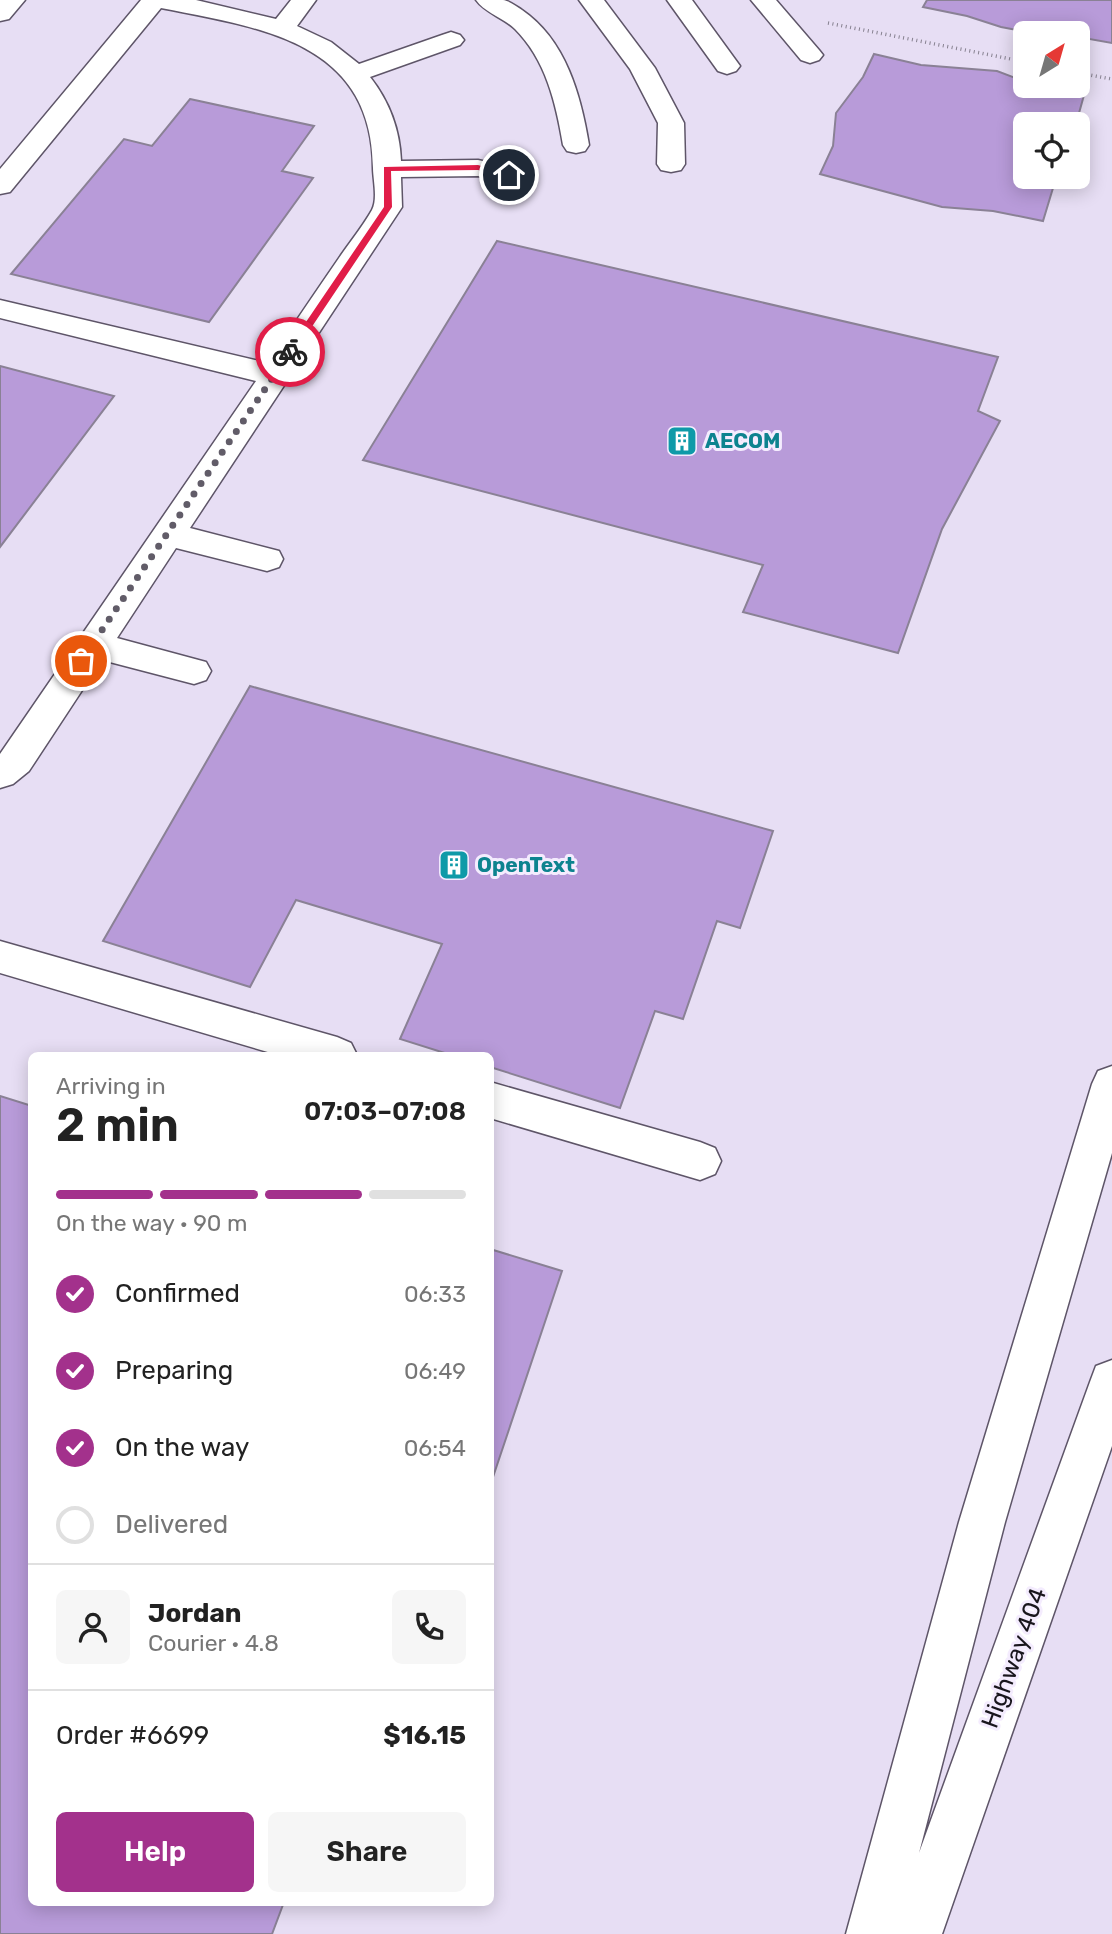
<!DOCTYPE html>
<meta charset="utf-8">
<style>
:root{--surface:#fff;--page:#f6f6f6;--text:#222;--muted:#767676;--line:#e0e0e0;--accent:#a3318c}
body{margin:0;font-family:Rubik,sans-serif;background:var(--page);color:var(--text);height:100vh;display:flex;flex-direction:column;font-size:26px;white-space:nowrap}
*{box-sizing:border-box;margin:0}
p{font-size:23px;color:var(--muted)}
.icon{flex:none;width:38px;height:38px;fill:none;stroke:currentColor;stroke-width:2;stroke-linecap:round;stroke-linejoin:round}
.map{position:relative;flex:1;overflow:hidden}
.drawer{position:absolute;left:28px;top:1052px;width:466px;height:854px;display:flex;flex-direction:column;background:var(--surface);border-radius:10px;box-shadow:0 4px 18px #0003}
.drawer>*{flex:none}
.needle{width:46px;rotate:37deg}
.buttons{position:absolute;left:1013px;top:21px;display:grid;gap:14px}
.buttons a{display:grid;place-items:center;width:77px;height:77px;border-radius:10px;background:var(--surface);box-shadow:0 4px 18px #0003;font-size:35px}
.pin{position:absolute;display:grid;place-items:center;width:60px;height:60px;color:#fff;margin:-30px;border:4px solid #fff;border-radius:50%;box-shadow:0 2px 7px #0007}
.courier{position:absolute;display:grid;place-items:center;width:70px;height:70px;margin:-35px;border:5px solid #e11d48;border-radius:50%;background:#fff;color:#222;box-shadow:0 2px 9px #0007}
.summary em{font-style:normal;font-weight:600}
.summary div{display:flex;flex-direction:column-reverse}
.summary{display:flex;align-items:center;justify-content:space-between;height:119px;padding:0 28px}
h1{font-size:46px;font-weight:600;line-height:52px}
.bar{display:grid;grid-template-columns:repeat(4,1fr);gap:10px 7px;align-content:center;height:84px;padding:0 28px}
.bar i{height:9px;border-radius:5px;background:var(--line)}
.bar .active{background:var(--accent)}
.bar p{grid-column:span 4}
.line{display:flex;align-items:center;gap:18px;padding:0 28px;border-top:2px solid var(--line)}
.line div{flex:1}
.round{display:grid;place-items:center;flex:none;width:74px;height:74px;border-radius:10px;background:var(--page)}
ol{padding:0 28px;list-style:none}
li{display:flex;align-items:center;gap:21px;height:77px}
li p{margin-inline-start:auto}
li .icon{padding:7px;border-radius:50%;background:var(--accent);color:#fff;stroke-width:4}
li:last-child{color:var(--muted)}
li i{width:38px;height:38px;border:4px solid var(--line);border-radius:50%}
.cta{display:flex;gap:14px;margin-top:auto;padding:14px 28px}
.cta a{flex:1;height:80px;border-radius:10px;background:var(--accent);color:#fff;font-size:28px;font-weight:600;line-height:80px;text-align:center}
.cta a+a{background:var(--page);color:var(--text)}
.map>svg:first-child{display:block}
.building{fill:#b89bd9;stroke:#8a8195;stroke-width:2}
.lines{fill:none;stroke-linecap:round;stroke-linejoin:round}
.minor-casing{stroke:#5e5568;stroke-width:3}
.highway-casing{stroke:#5e5568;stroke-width:3}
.path{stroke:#86808f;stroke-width:3.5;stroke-dasharray:1 3.5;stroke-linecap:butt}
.minor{fill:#fff;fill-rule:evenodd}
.highway{fill:#fff;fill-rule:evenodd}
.route{fill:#e11d48}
.done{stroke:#615c68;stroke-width:7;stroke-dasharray:0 12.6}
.labels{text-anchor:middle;stroke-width:6;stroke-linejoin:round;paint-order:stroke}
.culture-label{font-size:21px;font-weight:bold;fill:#0d838f;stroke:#f4ecfe;text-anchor:start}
.near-street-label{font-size:24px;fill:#19161d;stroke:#f4ecfe}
</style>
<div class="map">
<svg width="1112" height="1934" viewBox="0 0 1112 1934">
<rect width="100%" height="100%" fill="#e7def4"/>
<path class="building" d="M 927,0 L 1112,0 L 1112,43 L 1078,37 L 1078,33 L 1033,33 L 1001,27 L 967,16 L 923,7 Z
M 874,54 L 921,65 L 997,71 L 1026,82 L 1026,86 L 1084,95 L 1076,124 L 1026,124 L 1026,177 L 1064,177 L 1053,188 L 1043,221 L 993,211 L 942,207 L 820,174 L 833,146 L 836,113 L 863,77 Z
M 190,99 L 314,126 L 282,171 L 313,178 L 209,322 L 11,274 L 124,139 L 152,146 Z
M 497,241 L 998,357 L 978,411 L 1000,421 L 942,529 L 898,653 L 743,612 L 763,565 L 363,460 Z
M 0,366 L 114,396 L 0,547 Z
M 250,686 L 773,831 L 740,928 L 717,921 L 683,1019 L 655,1011 L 620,1108 L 490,1067 L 490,1055 L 451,1055 L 400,1039 L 442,944 L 296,900 L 250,987 L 103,941 Z
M 0,1096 L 32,1106 L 32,1902 L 284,1902 L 272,1934 L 0,1934 Z
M 490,1249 L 562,1271 L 490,1486 Z"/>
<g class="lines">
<g class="minor-casing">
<path id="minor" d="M 0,0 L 25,0 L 9,19 L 0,21 Z
M 141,0 L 196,0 L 276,19 L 291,0 L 316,0 L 297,26 L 331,42 L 359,64 L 442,35 L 451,32 L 460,35 L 464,40 L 460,45 L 370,77 C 389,101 400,130 401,161 L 478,160 L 519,169 L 523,175 L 519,181 L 509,183 L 478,176 L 401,177 L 402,207 L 190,528 L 279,551 L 283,559 L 279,567 L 267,571 L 176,548 L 117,638 L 206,662 L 211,671 L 206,680 L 194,684 L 102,660 L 29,771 L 13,784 L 0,788 L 0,754 L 256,381 L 0,318 L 0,300 L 268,363 C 291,328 315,293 339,258 C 350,242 363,226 372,210 C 378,199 373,179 373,168 C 372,41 261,28 161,8 L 10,192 L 0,194 L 0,169 Z
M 476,0 C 484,0 495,0 503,0 C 510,1 517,7 522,10 C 566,40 581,96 589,145 L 585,151 L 576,153 L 567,151 L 563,145 C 556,103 546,60 515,29 C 504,18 485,13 476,0 Z
M 579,0 L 604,0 L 655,68 L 684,123 L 685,164 L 681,170 L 671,172 L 661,170 L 657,164 L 658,123 L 630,69 Z
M 667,0 L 692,0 L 740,66 L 736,71 L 727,74 L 718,71 Z
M 751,0 L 776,0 L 819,50 L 823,55 L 819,60 L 810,63 L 801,60 Z
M 0,941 L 337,1037 L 351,1043 L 357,1055 L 278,1055 L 0,973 Z
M 490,1082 L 700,1142 L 715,1148 L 721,1161 L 715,1174 L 700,1180 L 490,1118 Z"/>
</g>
<g class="highway-casing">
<path id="highway" d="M 1112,1066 L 1112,1153 L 1005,1522 L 919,1853 L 1090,1382 L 1096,1366 L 1112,1360 L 1112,1446 L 942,1934 L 846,1934 L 959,1522 L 1092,1084 L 1098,1071 Z"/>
</g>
<path class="path" d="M 828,23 L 1026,62
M 1078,73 L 1112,79"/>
<use href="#minor" class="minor"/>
<use href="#highway" class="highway"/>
</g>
<path class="route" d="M 478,165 L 513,175 L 509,177 L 478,170 L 391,171 L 392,207 L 293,355 L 287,355 L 287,350 L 384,207 L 384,167 Z"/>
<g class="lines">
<path class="done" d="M 81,661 L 290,352"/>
</g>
<defs>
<g id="building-square" transform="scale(1.575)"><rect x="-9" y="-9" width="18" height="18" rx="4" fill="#0f9aa8" stroke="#f4ecfe"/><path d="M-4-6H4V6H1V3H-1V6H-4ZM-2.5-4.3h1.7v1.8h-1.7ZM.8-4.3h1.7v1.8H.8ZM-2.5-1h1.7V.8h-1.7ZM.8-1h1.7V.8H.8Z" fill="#fff"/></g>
</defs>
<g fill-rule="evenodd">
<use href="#building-square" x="682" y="441"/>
<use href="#building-square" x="454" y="865"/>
</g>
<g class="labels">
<g class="culture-label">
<text x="705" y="448">AECOM</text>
<text x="477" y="872">OpenText</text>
</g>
<g class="near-street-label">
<text transform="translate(1014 1658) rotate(-70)" y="8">Highway 404</text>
</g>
</g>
</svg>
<div class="buttons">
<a><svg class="needle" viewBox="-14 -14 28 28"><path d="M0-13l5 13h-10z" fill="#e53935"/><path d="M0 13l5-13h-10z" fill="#767676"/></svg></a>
<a><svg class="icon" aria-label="locate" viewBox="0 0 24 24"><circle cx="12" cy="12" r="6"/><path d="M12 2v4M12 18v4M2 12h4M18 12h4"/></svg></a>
</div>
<div class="pin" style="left:81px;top:661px;background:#ea580c"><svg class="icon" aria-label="bag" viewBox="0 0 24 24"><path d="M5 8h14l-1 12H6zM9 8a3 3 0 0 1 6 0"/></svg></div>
<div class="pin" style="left:509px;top:175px;background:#1f2937"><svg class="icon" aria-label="home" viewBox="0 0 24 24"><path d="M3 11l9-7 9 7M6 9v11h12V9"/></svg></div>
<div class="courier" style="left:290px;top:352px"><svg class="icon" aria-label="bike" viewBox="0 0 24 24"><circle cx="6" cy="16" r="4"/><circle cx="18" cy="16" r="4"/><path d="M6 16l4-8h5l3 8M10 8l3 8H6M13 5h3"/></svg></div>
<section class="drawer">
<div class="summary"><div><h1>2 min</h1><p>Arriving in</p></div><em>07:03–07:08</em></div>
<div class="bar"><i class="active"></i><i class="active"></i><i class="active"></i><i></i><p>On the way · 90 m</p></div>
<ol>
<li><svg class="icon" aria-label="check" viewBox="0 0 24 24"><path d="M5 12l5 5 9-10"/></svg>Confirmed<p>06:33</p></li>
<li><svg class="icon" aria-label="check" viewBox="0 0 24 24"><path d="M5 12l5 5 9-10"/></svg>Preparing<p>06:49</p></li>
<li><svg class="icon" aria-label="check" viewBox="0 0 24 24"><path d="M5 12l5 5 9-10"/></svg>On the way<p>06:54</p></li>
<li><i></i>Delivered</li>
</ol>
<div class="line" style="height:126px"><a class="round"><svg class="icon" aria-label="person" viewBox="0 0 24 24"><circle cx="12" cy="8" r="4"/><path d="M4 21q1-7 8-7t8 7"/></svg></a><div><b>Jordan</b><p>Courier · 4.8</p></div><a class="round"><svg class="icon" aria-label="phone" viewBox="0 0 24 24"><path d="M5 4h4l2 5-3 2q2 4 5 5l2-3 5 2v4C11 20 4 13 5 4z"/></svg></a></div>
<div class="line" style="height:91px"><div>Order #6699</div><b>$16.15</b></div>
<div class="cta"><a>Help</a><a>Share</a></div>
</section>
</div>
